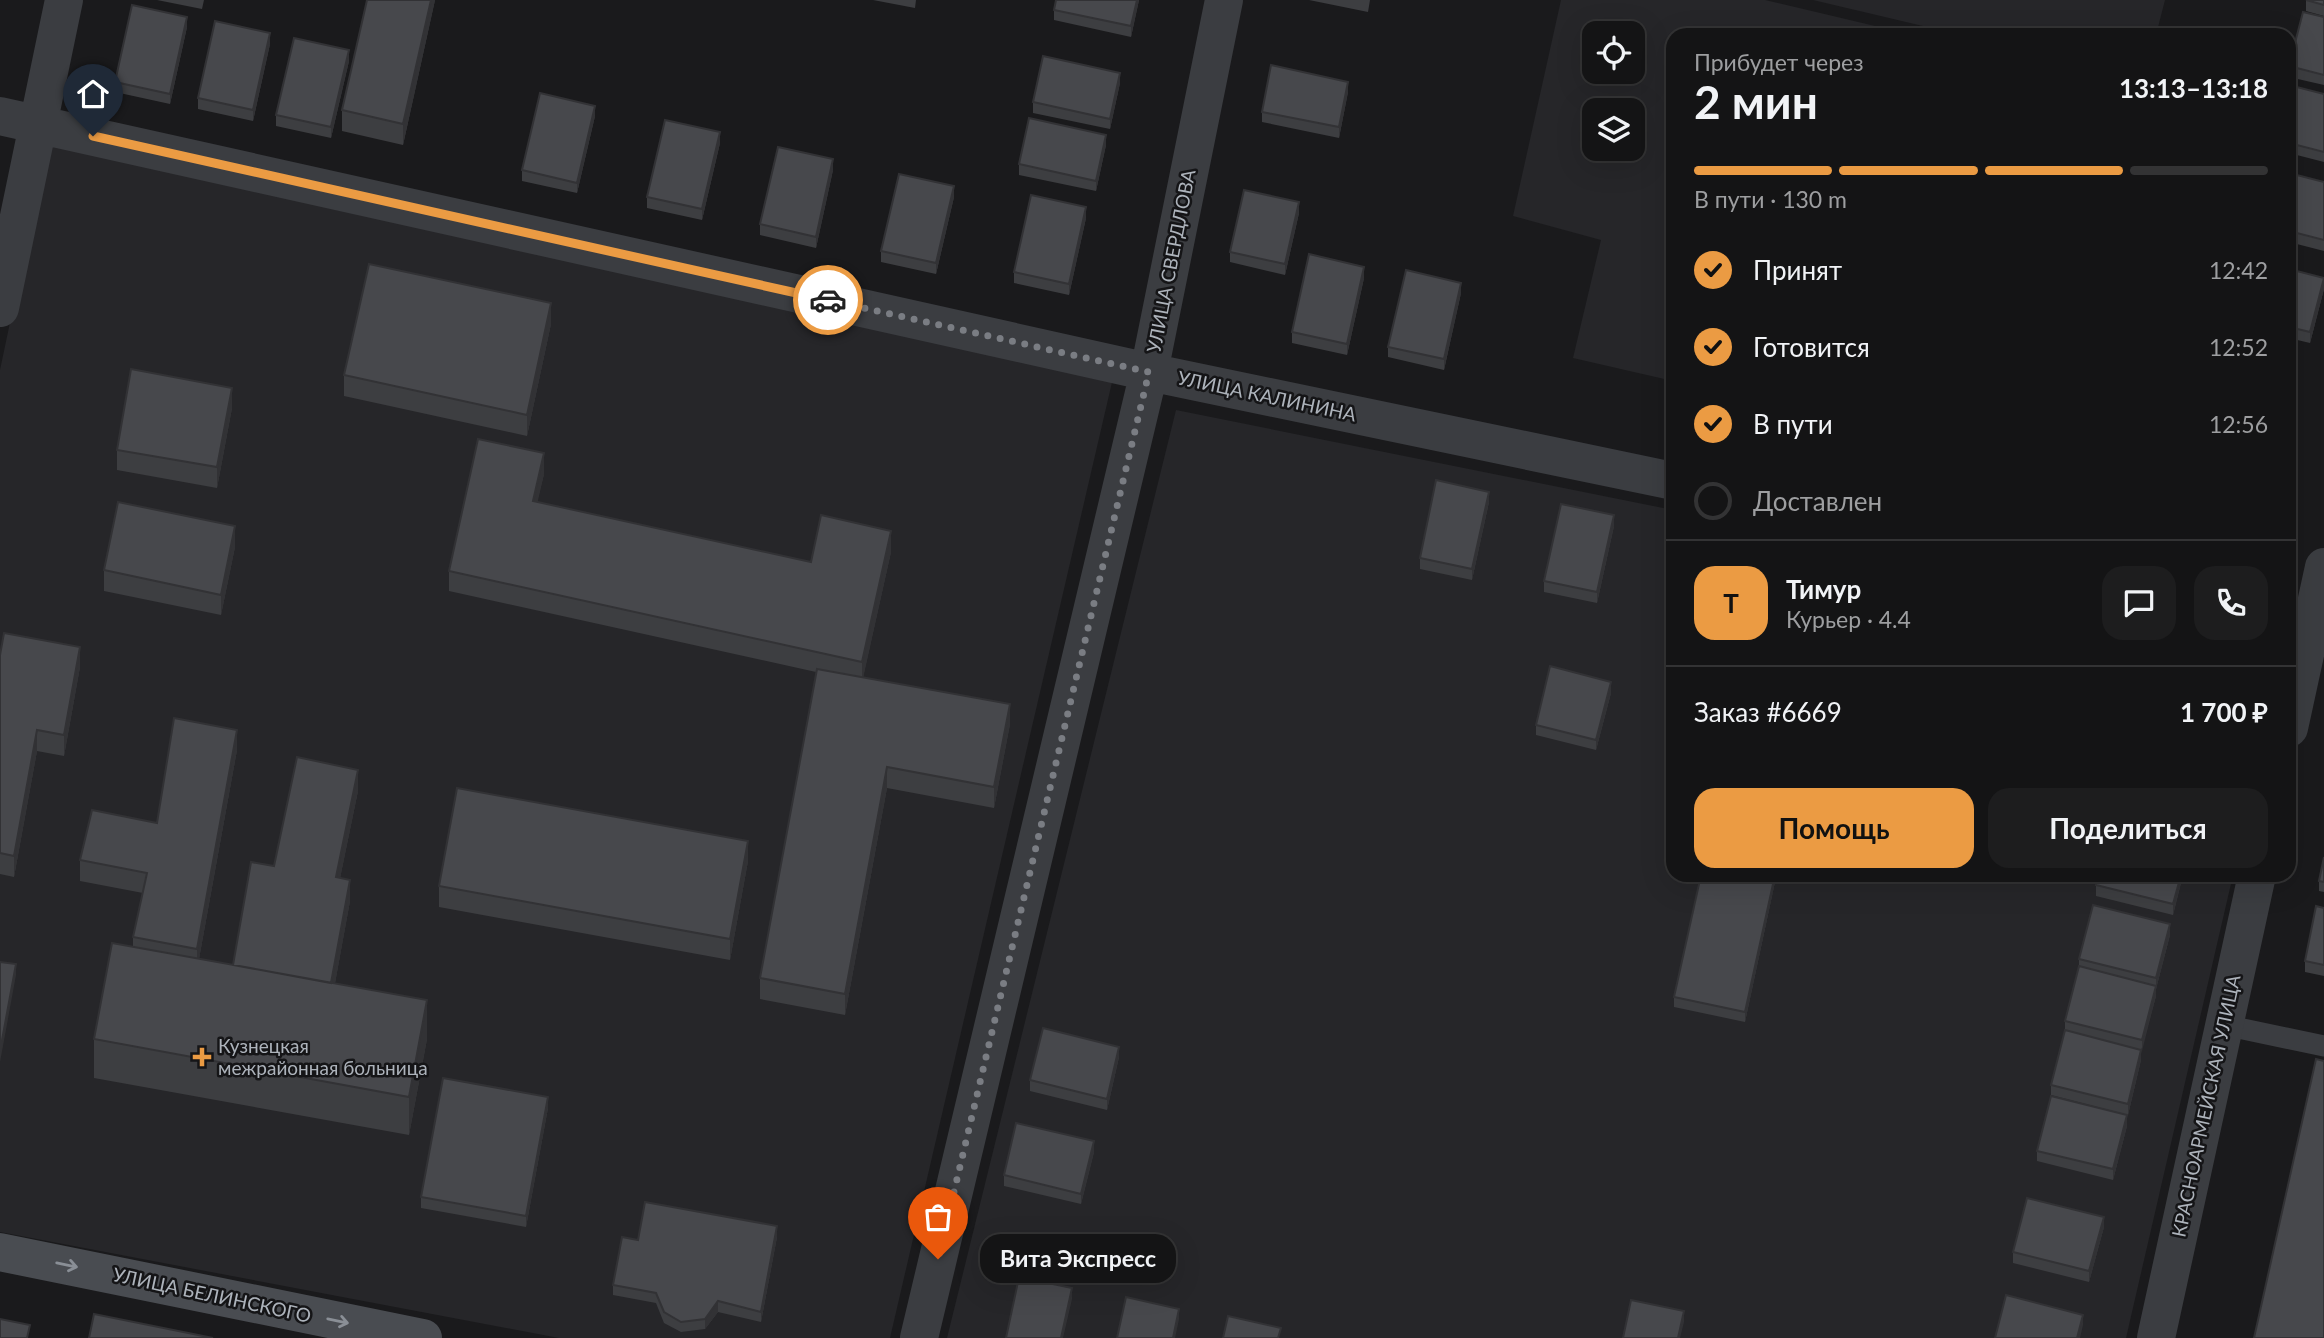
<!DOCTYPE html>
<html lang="ru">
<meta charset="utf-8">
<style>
:root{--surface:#141415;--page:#1d1d1e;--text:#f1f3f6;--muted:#9d9ea0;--line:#333334;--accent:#eb9b43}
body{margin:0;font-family:Lato,sans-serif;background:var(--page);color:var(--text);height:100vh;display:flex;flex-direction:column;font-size:26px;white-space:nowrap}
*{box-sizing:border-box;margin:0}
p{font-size:23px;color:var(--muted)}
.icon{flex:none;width:38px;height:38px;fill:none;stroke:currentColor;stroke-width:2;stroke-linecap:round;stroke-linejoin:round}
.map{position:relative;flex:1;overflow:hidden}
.panel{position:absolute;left:1666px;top:28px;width:630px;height:854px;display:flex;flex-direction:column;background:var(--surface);border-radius:21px;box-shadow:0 7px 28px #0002,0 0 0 2px var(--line)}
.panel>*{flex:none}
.controls{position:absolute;left:1582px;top:21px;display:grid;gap:14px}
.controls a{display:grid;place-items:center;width:63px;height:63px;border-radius:14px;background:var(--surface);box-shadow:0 7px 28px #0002,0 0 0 2px var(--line);font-size:35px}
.pin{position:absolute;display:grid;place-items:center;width:60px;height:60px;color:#fff;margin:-72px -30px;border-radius:50% 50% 50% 0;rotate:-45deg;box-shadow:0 0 7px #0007}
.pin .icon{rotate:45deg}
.courier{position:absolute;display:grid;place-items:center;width:70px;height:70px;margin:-35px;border:5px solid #eb9b43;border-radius:50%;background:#fff;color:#222;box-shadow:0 2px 9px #0007}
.bubble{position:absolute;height:49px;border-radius:21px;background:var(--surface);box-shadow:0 7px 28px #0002,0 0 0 2px var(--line);font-size:23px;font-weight:700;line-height:49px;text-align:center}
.headline em{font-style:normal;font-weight:700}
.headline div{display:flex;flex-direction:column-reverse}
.headline{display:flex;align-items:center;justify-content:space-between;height:119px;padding:0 28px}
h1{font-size:46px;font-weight:700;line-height:52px}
.bar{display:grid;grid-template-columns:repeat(4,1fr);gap:10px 7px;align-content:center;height:84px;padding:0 28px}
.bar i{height:9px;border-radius:5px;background:var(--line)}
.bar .on{background:var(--accent)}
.bar p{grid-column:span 4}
.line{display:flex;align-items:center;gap:18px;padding:0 28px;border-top:2px solid var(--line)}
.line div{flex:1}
.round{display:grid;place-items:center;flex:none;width:74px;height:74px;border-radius:21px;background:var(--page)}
ol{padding:0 28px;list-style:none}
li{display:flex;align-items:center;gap:21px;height:77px}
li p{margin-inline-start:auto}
li .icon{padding:7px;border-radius:50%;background:var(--accent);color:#111;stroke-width:4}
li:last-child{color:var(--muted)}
li i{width:38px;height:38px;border:4px solid var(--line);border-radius:50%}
.cta{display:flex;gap:14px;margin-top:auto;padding:14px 28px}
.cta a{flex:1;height:80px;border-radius:21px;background:var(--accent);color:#111;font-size:28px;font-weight:700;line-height:80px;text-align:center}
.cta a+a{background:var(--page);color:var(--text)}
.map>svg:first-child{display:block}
.built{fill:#262629;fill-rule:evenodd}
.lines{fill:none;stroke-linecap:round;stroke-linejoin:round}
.lane{stroke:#3b3d41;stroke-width:21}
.street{stroke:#3b3d41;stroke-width:38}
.secondary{stroke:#494c51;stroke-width:38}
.wall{fill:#3d3e41}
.shaded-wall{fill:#323235}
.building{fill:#47484c;stroke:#323235;stroke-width:2}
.oneway{stroke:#8a8f96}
.done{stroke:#7a7d83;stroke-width:7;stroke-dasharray:0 12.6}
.route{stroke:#eb9b43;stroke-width:9}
.poi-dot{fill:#eb9b43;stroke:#151517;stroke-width:2.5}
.labels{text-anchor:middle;stroke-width:5;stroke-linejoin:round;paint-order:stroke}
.street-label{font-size:19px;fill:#adb3bb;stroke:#151517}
.poi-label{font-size:19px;fill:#adb3bb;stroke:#151517;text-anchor:start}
</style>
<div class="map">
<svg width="2324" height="1338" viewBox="0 0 2324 1338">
<rect width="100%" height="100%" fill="#1a1a1c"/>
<path class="built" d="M 1561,0 L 1765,0 L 1913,35 L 1673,35 L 1673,381 L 1573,358 L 1601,240 L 1513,216 ZM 1594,33 L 1633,33 L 1633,72 L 1594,72 ZM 1594,110 L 1633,110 L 1633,149 L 1594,149 Z
M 1813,0 L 2165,0 L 2156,35 L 1961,35 Z
M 49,137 L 1113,378 L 890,1338 L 559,1338 L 0,1232 L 0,370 Z
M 1176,410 L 1673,510 L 1673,875 L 2233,875 L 2126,1338 L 947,1338 Z"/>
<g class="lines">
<path class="lane" d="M 2224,1025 L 2324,1046"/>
<path class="street" d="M 0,116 L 1149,372 L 1673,481
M 0,308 L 64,0
M 2289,728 L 2324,567
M 919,1338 L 1149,372 L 1224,0
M 2156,1338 L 2257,875"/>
<path class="secondary" d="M 0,1252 L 423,1338"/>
</g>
<path class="wall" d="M 157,0 L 204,0 L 202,9 Z
M 367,0 L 435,0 L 403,145 L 342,131 L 342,110 Z
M 873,0 L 916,0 L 915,8 Z
M 1056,0 L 1139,0 L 1131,37 L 1054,20 L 1054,10 Z
M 1309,0 L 1370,0 L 1368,12 Z
M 2306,0 L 2324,0 L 2324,16 L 2306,11 Z
M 2324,17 L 2324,85 L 2289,77 L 2289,66 Z
M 187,27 L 170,104 L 115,92 L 115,82 Z
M 270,44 L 253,121 L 198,109 L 198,98 Z
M 349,61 L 331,138 L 276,126 L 276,115 Z
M 1120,83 L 1110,129 L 1033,113 L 1033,102 Z
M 2289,85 L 2324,94 L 2324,162 L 2289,153 Z
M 1348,92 L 1339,138 L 1262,122 L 1262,112 Z
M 595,116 L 577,193 L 522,181 L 522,170 Z
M 720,143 L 702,220 L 647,208 L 647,197 Z
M 1106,145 L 1096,191 L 1019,175 L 1019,164 Z
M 833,170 L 816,248 L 760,235 L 760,224 Z
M 2289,173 L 2324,182 L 2324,251 L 2289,242 Z
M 954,197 L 936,274 L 881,262 L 881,251 Z
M 1299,213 L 1285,275 L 1230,262 L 1230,252 Z
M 1086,218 L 1069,295 L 1014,283 L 1014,272 Z
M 2289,269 L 2324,289 L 2310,343 L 2289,338 Z
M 1364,278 L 1347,355 L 1292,343 L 1292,332 Z
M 1461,293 L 1444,370 L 1388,357 L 1388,347 Z
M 551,324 L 527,436 L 344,396 L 344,375 Z
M 232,408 L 217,488 L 117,470 L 117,450 Z
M 544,474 L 537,502 L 811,562 L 891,552 L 863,677 L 1010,724 L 994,808 L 887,788 L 845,1015 L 760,999 L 760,978 L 816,672 L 449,591 L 449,571 Z
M 1489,502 L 1472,580 L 1420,569 L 1420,558 Z
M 1614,526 L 1597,603 L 1544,592 L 1544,581 Z
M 235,547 L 221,615 L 104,591 L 104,570 Z
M 1673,583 L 1673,625 L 1666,624 L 1666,613 Z
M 0,655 L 80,667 L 64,756 L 37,751 L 14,877 L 0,874 Z
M 1611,693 L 1596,750 L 1536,735 L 1536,725 Z
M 237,750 L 199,959 L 233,965 L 274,866 L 358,791 L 340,878 L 350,901 L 335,983 L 427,1039 L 409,1135 L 94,1078 L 94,1039 L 133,947 L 133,937 L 143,893 L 80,881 L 80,860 L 157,823 Z
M 2324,857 L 2324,892 L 2319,891 L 2319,881 Z
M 748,861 L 730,960 L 439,907 L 439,886 Z
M 1775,875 L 1775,882 L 1745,1022 L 1674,1007 L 1674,997 Z
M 2183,875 L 2173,915 L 2096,896 L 2096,885 Z
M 2324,908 L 2324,976 L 2305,972 L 2305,961 Z
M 2170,935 L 2156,989 L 2156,996 L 2141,1051 L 2141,1060 L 2128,1115 L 2051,1095 L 2051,1085 L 2065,1030 L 2065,1021 L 2079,966 L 2079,959 Z
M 1119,1057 L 1107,1110 L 1030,1091 L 1030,1080 Z
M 548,1108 L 526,1227 L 421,1208 L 421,1197 Z
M 2127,1126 L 2113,1180 L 2037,1161 L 2037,1151 Z
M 1094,1152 L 1081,1204 L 1004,1186 L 1004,1175 Z
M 2104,1227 L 2089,1282 L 2013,1263 L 2013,1252 Z
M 777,1237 L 761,1322 L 718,1312 L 705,1329 L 681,1332 L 664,1323 L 656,1303 L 613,1295 L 613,1285 L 638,1240 Z"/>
<path class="shaded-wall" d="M 431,0 L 435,0 L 403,145 L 403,124 Z
M 1137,0 L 1139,0 L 1131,37 L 1131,26 Z
M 187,17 L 187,27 L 170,104 L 170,94 Z
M 270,33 L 270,44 L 253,121 L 253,110 Z
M 349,50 L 349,61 L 331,138 L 331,127 Z
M 1120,73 L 1120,83 L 1110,129 L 1110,119 Z
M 1348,82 L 1348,92 L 1339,138 L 1339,127 Z
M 595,106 L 595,116 L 577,193 L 577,183 Z
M 720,132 L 720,143 L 702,220 L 702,209 Z
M 1106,135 L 1106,145 L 1096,191 L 1096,181 Z
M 833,159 L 833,170 L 816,248 L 816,237 Z
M 954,186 L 954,197 L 936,274 L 936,263 Z
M 1299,202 L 1299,213 L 1285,275 L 1285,264 Z
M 1086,207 L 1086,218 L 1069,295 L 1069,284 Z
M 1364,267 L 1364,278 L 1347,355 L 1347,344 Z
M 2324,278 L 2324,289 L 2310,343 L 2310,332 Z
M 1461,283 L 1461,293 L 1444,370 L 1444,359 Z
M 551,303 L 551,324 L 527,436 L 527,415 Z
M 232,388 L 232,408 L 217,488 L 217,467 Z
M 544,453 L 544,474 L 533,522 L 533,501 Z
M 1489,492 L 1489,502 L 1472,580 L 1472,569 Z
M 1614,515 L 1614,526 L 1597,603 L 1597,592 Z
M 235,526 L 235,547 L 221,615 L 221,595 Z
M 891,531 L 891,552 L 862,683 L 862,662 Z
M 80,647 L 80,667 L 64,756 L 64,735 Z
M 1611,682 L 1611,693 L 1596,750 L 1596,740 Z
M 1010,704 L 1010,724 L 994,808 L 994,787 Z
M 37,730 L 37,751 L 14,877 L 14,856 Z
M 237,730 L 237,750 L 197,970 L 197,949 Z
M 887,767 L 887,788 L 845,1015 L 845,994 Z
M 358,770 L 358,791 L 336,898 L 336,877 Z
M 748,841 L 748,861 L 730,960 L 730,939 Z
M 1775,875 L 1775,882 L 1745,1022 L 1745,1012 Z
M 2181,875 L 2183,875 L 2173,915 L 2173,904 Z
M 350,880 L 350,901 L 328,1022 L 328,1001 Z
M 2170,924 L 2170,935 L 2156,989 L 2156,978 Z
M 16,964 L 16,975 L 0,1062 L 0,1051 Z
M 2156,986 L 2156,996 L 2142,1051 L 2142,1040 Z
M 427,1000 L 427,1039 L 409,1135 L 409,1097 Z
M 1119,1047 L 1119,1057 L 1107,1110 L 1107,1099 Z
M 2141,1050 L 2141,1060 L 2128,1115 L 2128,1104 Z
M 548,1097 L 548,1108 L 526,1227 L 526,1216 Z
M 2127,1115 L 2127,1126 L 2113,1180 L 2113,1169 Z
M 1094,1141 L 1094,1152 L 1081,1204 L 1081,1194 Z
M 2104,1217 L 2104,1227 L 2089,1282 L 2089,1271 Z
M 777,1226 L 777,1237 L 761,1322 L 761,1312 Z
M 1072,1288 L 1072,1299 L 1063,1338 L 1061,1338 Z
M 718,1301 L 718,1312 L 705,1329 L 705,1319 Z
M 1179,1309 L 1179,1319 L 1175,1338 L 1173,1338 Z
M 1684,1311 L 1684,1322 L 1680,1338 L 1678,1338 Z
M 2083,1315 L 2083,1325 L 2080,1338 L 2077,1338 Z"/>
<path class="building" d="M 367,0 L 431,0 L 403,124 L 342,110 Z
M 1056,0 L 1137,0 L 1131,26 L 1054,10 Z
M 2306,0 L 2324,0 L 2324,5 Z
M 132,5 L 187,17 L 170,94 L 115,82 Z
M 2303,12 L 2324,17 L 2324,75 L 2289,66 Z
M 215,21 L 270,33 L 253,110 L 198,98 Z
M 1798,31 L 1817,35 L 1797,35 Z
M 294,38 L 349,50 L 331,127 L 276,115 Z
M 1043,56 L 1120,73 L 1110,119 L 1033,102 Z
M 1271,65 L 1348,82 L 1339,127 L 1262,112 Z
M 2289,85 L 2324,94 L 2324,152 L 2289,143 Z
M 540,93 L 595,106 L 577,183 L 522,170 Z
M 1029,118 L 1106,135 L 1096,181 L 1019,164 Z
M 665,120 L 720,132 L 702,209 L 647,197 Z
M 778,147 L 833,159 L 816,237 L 760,224 Z
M 2289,173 L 2324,182 L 2324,240 L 2289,231 Z
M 899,174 L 954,186 L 936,263 L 881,251 Z
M 1244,190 L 1299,202 L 1285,264 L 1230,252 Z
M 1031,195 L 1086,207 L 1069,284 L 1014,272 Z
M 1309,254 L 1364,267 L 1347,344 L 1292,332 Z
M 369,264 L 551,303 L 527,415 L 344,375 Z
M 2289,269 L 2324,278 L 2310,332 L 2289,327 Z
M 1406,270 L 1461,283 L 1444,359 L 1388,347 Z
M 131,369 L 232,388 L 217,467 L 117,450 Z
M 478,439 L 544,453 L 533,501 L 811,562 L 821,515 L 891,531 L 862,662 L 449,571 Z
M 1436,480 L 1489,492 L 1472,569 L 1420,558 Z
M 118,502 L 235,526 L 221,595 L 104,570 Z
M 1561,504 L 1614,515 L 1597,592 L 1544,581 Z
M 1673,583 L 1673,615 L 1666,613 Z
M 4,633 L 80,647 L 64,735 L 37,730 L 14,856 L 0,853 L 0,655 Z
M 1550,666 L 1611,682 L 1596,740 L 1536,725 Z
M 817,669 L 1010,704 L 994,787 L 887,767 L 845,994 L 760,978 Z
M 174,718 L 237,730 L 197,949 L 133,937 L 147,873 L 80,860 L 92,810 L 157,823 Z
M 297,757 L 358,770 L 336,877 L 350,880 L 331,983 L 233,965 L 251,862 L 274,866 Z
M 457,788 L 748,841 L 730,939 L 439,886 Z
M 2324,857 L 2324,882 L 2319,881 Z
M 1701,875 L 1775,875 L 1745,1012 L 1674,997 Z
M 2099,875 L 2181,875 L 2173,904 L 2096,885 Z
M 2093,905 L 2170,924 L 2156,978 L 2079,959 Z
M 2316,906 L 2324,908 L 2324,965 L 2305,961 Z
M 112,943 L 427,1000 L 409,1097 L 94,1039 Z
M 0,962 L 16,964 L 0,1051 Z
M 2079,966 L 2156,986 L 2142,1040 L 2065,1021 Z
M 1043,1028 L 1119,1047 L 1107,1099 L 1030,1080 Z
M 2065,1030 L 2141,1050 L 2128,1104 L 2051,1085 Z
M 2316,1059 L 2324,1061 L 2324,1338 L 2254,1338 Z
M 443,1078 L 548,1097 L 526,1216 L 421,1197 Z
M 2051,1096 L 2127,1115 L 2113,1169 L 2037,1151 Z
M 1016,1123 L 1094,1141 L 1081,1194 L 1004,1175 Z
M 2027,1198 L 2104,1217 L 2089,1271 L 2013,1252 Z
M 645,1202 L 777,1226 L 761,1312 L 718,1301 L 705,1319 L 681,1322 L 664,1312 L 656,1293 L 613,1285 L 622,1237 L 638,1240 Z
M 1019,1277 L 1072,1288 L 1061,1338 L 1006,1338 Z
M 2006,1295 L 2083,1315 L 2077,1338 L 1995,1338 Z
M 1126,1297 L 1179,1309 L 1173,1338 L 1117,1338 Z
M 1631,1300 L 1684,1311 L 1678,1338 L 1623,1338 Z
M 94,1314 L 213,1338 L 89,1338 Z
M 1228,1316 L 1281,1328 L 1278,1338 L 1223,1338 Z
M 0,1319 L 30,1325 L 27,1338 L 0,1338 Z"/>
<defs><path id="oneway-shaft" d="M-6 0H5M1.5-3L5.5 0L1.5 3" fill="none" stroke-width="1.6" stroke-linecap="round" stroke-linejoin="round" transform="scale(1.75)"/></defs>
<g class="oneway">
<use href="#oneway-shaft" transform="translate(67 1265) rotate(12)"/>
<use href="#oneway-shaft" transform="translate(338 1321) rotate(12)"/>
</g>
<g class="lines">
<path class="done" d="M 828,300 L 1149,372 L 938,1259"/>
<path class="route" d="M 93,136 L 828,300"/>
</g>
<path class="poi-dot" d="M198.5 1046.5h7v7h7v7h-7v7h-7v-7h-7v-7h7z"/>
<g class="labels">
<g class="street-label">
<text transform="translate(1171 261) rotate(-79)" y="7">УЛИЦА СВЕРДЛОВА</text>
<text transform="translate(1267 396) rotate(12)" y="7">УЛИЦА КАЛИНИНА</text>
<text transform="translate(2206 1106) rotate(-78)" y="7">КРАСНОАРМЕЙСКАЯ УЛИЦА</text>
<text transform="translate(212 1295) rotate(12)" y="7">УЛИЦА БЕЛИНСКОГО</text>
</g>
<g class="poi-label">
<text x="218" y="1053">Кузнецкая<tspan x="218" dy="22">межрайонная больница</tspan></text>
</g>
</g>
</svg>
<div class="controls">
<a><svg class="icon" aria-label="locate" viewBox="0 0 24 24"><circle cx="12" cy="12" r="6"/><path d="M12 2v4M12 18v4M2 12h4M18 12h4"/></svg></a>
<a><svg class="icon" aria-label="layers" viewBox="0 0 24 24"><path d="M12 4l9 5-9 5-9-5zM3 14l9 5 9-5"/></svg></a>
</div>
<div class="pin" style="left:938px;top:1259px;background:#ea580c"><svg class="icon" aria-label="bag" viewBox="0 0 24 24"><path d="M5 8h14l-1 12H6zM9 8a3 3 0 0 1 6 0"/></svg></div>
<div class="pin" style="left:93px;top:136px;background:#1f2937"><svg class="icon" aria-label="home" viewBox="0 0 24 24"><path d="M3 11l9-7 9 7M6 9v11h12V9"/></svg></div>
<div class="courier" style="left:828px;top:300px"><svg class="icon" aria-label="car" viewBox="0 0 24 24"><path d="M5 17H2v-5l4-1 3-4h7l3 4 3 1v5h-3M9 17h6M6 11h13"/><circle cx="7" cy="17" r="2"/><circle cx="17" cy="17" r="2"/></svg></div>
<div class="bubble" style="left:980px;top:1234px;width:196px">Вита Экспресс</div>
<section class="panel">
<div class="headline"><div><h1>2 мин</h1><p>Прибудет через</p></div><em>13:13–13:18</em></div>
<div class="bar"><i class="on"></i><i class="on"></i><i class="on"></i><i></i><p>В пути · 130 m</p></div>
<ol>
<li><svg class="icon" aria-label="check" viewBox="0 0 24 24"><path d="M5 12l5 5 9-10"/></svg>Принят<p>12:42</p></li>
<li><svg class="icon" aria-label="check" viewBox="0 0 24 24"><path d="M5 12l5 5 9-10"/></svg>Готовится<p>12:52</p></li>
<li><svg class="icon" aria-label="check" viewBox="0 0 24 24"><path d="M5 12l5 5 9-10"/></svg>В пути<p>12:56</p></li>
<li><i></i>Доставлен</li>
</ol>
<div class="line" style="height:126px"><b class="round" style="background:var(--accent);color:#111">Т</b><div><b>Тимур</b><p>Курьер · 4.4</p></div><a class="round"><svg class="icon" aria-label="chat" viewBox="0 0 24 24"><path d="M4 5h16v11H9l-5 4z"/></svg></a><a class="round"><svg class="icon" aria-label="phone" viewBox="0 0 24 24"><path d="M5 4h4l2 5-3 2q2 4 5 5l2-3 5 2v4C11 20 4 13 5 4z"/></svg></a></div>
<div class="line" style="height:91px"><div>Заказ #6669</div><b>1 700 ₽</b></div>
<div class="cta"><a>Помощь</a><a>Поделиться</a></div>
</section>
</div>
